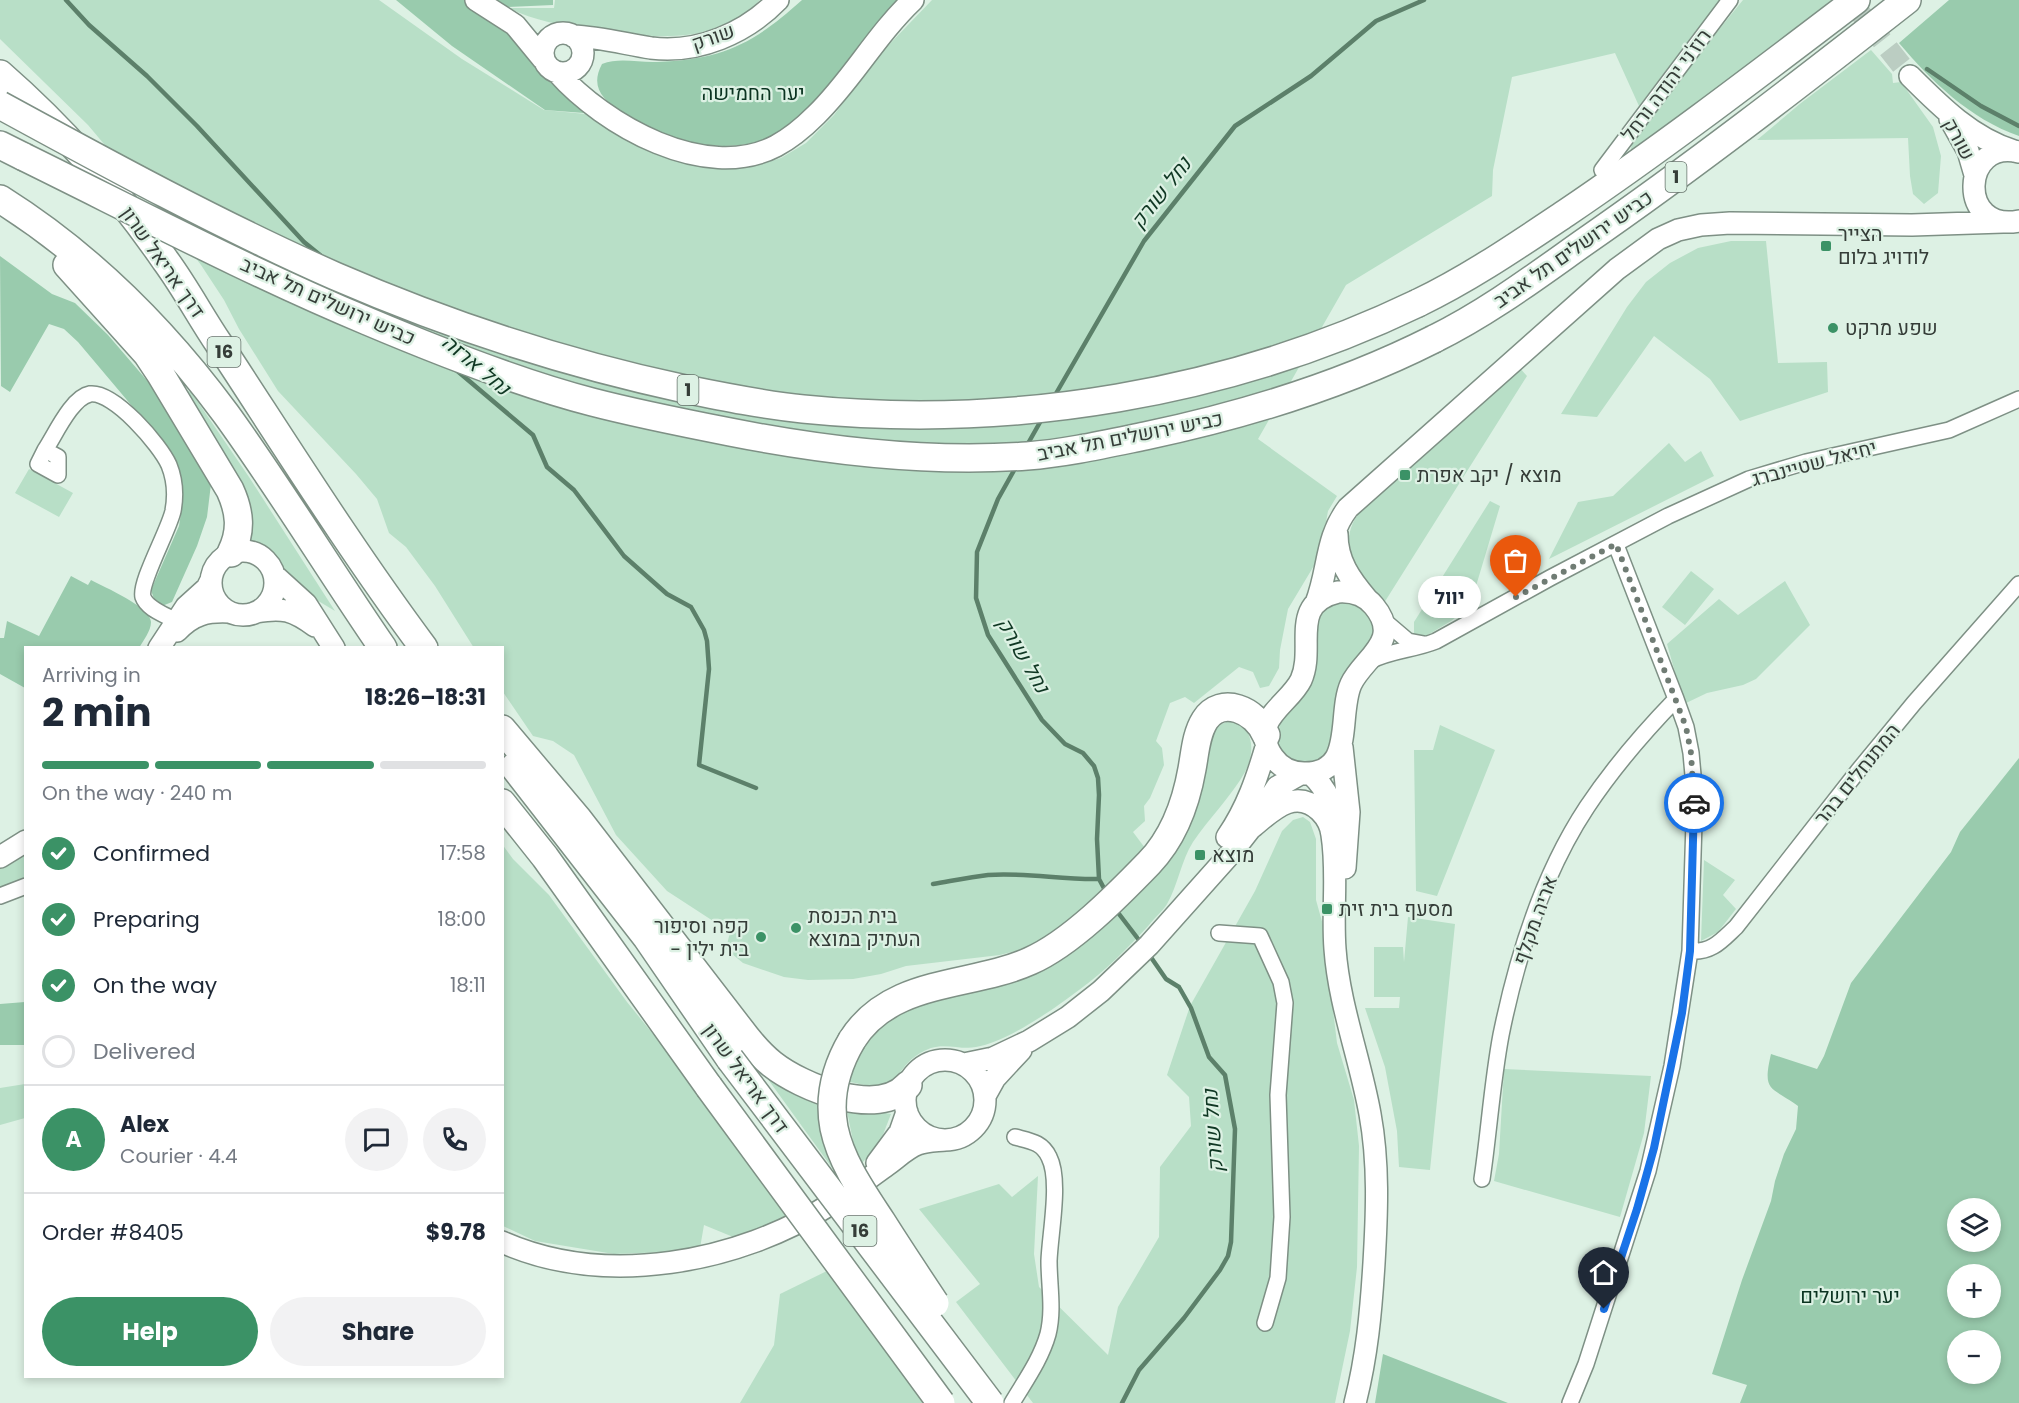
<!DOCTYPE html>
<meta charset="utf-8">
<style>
:root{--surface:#fff;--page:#f2f2f3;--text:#1f2937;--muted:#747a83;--line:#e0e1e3;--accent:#3b9266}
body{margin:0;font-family:Poppins,Heebo,sans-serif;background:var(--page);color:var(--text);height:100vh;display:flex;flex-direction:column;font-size:22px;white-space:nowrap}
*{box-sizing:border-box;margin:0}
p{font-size:20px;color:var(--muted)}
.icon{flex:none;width:33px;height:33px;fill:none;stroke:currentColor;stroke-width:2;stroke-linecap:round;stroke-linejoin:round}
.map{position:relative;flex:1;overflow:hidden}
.side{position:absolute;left:24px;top:646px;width:480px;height:732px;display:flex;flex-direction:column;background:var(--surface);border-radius:0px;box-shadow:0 3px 9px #0003}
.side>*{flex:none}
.tools{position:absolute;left:1947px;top:1198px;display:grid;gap:12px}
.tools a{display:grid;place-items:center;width:54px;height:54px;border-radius:50%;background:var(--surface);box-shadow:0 3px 9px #0003;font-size:30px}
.pin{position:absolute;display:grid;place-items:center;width:51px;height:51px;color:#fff;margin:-62px -26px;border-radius:50% 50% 50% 0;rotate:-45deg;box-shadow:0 0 6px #0007}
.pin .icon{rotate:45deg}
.courier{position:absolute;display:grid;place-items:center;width:60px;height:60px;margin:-30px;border:4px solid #1a73e8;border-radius:50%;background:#fff;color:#222;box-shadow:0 2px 8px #0007}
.bubble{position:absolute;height:42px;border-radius:21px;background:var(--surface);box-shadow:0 3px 9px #0003;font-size:20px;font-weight:700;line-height:42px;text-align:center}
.overview em{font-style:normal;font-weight:700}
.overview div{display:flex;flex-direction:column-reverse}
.overview{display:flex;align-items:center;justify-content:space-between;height:102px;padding:0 18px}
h1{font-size:39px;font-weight:700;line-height:45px}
.bar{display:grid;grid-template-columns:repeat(4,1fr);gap:9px 6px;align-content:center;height:72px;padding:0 18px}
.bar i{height:8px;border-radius:4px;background:var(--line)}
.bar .active{background:var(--accent)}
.bar p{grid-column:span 4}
.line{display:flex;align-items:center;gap:15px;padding:0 18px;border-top:2px solid var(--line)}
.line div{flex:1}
.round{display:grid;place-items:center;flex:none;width:63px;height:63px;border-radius:32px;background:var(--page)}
ol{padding:0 18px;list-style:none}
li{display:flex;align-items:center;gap:18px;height:66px}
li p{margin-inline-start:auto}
li .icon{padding:6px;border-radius:50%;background:var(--accent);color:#fff;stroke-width:4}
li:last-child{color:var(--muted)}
li i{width:33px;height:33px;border:3px solid var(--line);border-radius:50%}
.primary-button{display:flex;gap:12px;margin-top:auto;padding:12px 18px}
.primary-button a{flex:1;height:69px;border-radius:36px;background:var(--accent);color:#fff;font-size:24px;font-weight:700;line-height:69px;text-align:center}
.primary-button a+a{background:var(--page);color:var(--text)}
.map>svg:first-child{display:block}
.green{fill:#b8dfc7}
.forest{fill:#99cbad;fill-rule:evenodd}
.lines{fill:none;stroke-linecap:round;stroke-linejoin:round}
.stream{stroke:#5c806a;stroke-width:4.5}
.secondary-tunnel{stroke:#bbcdc2;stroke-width:21;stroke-dasharray:21 10;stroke-linecap:butt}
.street-casing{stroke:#7e9085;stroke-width:18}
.secondary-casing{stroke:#7e9085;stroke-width:24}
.highway-casing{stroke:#7e9085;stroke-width:30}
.street{stroke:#fff;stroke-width:15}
.secondary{stroke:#fff;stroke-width:21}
.highway{stroke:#fff;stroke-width:27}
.highway-bridge-casing{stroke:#7e9085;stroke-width:30;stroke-linecap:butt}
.highway-bridge{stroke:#fff;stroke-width:27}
.done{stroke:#707c74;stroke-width:6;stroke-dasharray:0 10.8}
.route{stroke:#1a73e8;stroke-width:8}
.poi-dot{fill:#3b9266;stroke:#ddf1e4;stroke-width:2}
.labels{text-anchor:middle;stroke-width:4.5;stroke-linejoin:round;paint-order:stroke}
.shield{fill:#ddf1e4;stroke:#67736c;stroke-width:1.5}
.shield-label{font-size:18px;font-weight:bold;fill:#353d38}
.street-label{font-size:20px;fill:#353d38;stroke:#ddf1e4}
.park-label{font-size:20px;fill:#0a3320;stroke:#ddf1e4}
.poi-label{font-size:20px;fill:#353d38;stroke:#ddf1e4;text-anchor:start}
.water-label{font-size:21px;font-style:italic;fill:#0f3723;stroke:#ddf1e4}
</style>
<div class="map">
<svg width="2019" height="1403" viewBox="0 0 2019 1403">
<rect width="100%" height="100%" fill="#ddf1e4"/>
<path class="green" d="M 0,0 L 379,0 L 462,59 L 544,110 L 586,114 L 602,125 L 642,147 L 674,160 L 692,165 L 726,168 L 751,167 L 781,158 L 806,143 L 834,115 L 880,54 L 932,0 L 1720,0 L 1639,106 L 1615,53 L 1512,77 L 1493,170 L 1492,196 L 1346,285 L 1258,439 L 1337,496 L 1328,511 L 1321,549 L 1315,564 L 1288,609 L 1280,650 L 1279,668 L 1269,686 L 1260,688 L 1253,672 L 1239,667 L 1194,703 L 1185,697 L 1170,703 L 1156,741 L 1162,748 L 1164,765 L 1150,798 L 1144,806 L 1145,821 L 1133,832 L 1148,852 L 1069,927 L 1027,948 L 1000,955 L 906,966 L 881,974 L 853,979 L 808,980 L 784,977 L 743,963 L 726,949 L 730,932 L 667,891 L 616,835 L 574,755 L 553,741 L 533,736 L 503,692 L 502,648 L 474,648 L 435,586 L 406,547 L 389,533 L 377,499 L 356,474 L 278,391 L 239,329 L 224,300 L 201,265 L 162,213 L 88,125 L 0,39 Z
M 555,0 L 760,0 C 716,48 647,37 589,29 C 562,25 534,21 509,8 L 554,8 Z
M 1743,0 L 1843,0 L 1628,161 L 1633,140 L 1646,119 Z
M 1871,50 L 1892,74 L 1893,83 L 1901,82 L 1933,127 L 1941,156 L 1938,193 L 1924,204 L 1913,194 L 1910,176 L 1908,138 L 1757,140 L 1801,103 Z
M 1731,241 L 1766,241 L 1778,363 L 1827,362 L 1828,392 L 1740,421 L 1710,379 L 1654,336 L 1597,417 L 1561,414 L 1627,307 L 1646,282 L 1670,263 L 1698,248 Z
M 1518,366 L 1527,376 L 1384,603 C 1364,582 1341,558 1351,528 C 1360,500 1401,476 1422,458 C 1455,429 1486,396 1518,366 Z
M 178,387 L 191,392 L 249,477 L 335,611 L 300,590 L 270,550 L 248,541 Z
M 1669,443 L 1685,462 L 1701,451 L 1714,476 L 1549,559 L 1578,502 L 1613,496 Z
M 29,469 L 73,493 L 59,517 L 15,493 Z
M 1490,501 L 1500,506 L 1470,606 L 1451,621 L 1426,636 L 1414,636 L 1414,622 Z
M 1691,571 L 1714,589 L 1685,625 L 1662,607 Z
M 1785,581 L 1810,625 L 1756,679 L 1743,685 L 1707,693 L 1684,704 L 1667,644 L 1719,599 L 1738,615 Z
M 1341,598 L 1369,609 L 1375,631 L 1373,642 L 1338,692 L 1335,705 L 1335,733 L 1330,753 L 1311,766 L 1289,762 L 1277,744 L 1280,722 L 1302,698 L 1308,688 L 1315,629 L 1320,611 Z
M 1231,720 C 1255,727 1255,753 1245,772 C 1231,797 1209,818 1193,842 C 1181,861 1178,885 1167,904 C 1162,912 1154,918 1149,925 C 1127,949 1105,971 1079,990 C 1054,1009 1007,1042 976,1047 C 962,1050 946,1043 931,1048 C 888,1064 909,1098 847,1081 L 861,1046 L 889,1017 L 912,1007 L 1014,979 L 1130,899 L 1207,745 L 1215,727 Z
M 1440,725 L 1495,750 L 1437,896 L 1416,891 L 1414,750 L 1433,750 Z
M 1303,817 L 1310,822 L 1316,839 L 1316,900 L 1328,943 L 1331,993 L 1337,1043 L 1354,1100 L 1359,1146 L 1357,1267 L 1350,1331 L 1335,1403 L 1033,1403 L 956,1302 L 980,1284 L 919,1209 L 999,1184 L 1012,1197 L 1038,1176 L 1034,1254 L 1039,1287 L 1108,1355 L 1118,1307 L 1159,1237 L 1160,1167 L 1191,1126 L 1189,1097 L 1167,1075 L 1190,1006 L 1255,891 L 1282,831 L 1293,820 Z
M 502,844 L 513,859 L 549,895 L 627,1002 L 691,1081 L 792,1215 L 738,1239 L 704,1225 L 700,1248 L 667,1252 L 614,1254 L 535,1241 L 503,1226 Z
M 25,854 L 25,878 L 0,888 L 0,867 Z
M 1704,860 L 1735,880 L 1723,895 L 1736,909 L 1718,932 L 1701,941 Z
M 1408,917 L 1455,924 L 1430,1170 L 1399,1167 L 1397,1131 L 1385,1067 L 1365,1008 L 1399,1008 L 1400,997 L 1374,997 L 1374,947 L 1403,947 L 1404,962 Z
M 749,1053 L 825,1104 L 843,1183 Z
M 1504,1069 L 1651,1076 L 1644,1133 L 1620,1217 L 1494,1181 L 1499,1154 Z
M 25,1084 L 25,1118 L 0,1125 L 0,1088 Z
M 846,1106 L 891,1114 L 879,1145 L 861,1164 L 854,1146 Z
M 833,1268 L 931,1403 L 740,1403 L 774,1345 L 780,1294 Z"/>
<path class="forest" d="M 396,0 L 553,0 L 553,5 L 507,7 L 514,38 L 538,71 L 584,113 L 545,110 L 452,46 Z
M 802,0 L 901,0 C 885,17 869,33 855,51 C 818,101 793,146 724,146 C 685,146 653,132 621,112 C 602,99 590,86 602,64 C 620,57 639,63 657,62 C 724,59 753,44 802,0 Z
M 1949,0 L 2019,0 L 2019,136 C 1970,119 1931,81 1899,43 Z
M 0,256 L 52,294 L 75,303 L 108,335 L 168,405 L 211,484 L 207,517 L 197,546 L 172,602 L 162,606 L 155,602 L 151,590 L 179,526 L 183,500 L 179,476 L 153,431 L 78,342 L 64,329 L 49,324 L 10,392 L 1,386 Z
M 71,576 L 88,585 L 91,580 C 104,587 151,607 151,622 C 151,631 143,641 139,648 L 26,648 L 25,688 L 0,674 L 0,638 L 4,638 L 7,621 L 39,636 Z
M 2019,758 L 2019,1403 L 1740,1403 L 1747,1385 L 1712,1374 L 1742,1280 L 1771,1201 L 1775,1181 L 1784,1154 L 1796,1129 L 1798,1106 C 1771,1086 1762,1093 1771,1054 L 1817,1069 L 1824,1056 L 1851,983 L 1951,852 L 1960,832 ZM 1958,1209 L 1990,1209 L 1990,1242 L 1958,1242 ZM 1958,1275 L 1990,1275 L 1990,1308 L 1958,1308 ZM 1958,1341 L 1990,1341 L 1990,1374 L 1958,1374 Z
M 25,1002 L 25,1045 L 0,1045 L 0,1004 Z
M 1383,1354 L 1508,1403 L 1375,1403 Z"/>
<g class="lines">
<path class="stream" d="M 66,0 L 89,25 L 147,76 L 197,126 L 304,242 L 320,255
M 1927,69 L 1981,106 L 2019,126
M 384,309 L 398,321
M 455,369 L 533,435 L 547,467 L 574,490 L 624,556 L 667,594 L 691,607 L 704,630 L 707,641 L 709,669 L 699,765 L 756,788
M 1054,397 L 1144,241 L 1235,126 L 1311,76 L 1376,21 L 1424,0
M 1026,447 L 1043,417
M 1017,465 L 998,499 L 977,552 L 976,598 L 988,635 L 1042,720 L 1065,744 L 1083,753 L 1094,766 L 1098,778 L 1099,795 L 1097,839 L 1099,879 L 1106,892
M 933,884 C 951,881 970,877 988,875 C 1025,872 1062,880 1099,879
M 1116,910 L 1142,944
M 1122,1403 L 1139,1370 L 1184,1318 L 1220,1270 L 1228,1256 L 1231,1242 L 1235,1129 L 1225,1075 L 1209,1057 L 1191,1008 L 1179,987 L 1166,979 L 1148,953"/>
<path class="secondary-tunnel" d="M 1850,0 L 1910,76"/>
<g class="street-casing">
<path id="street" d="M 1602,170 L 1730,0
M 45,450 C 55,435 72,397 90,394 C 114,391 160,445 169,465 C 175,480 176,495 173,511 C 169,530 139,583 143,597 C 147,609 166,615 176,621
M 45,450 L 58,457 L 58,475 L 38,464 Z
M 1381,618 L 1408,641 L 1424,644
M 1370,661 C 1391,650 1414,650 1436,641 L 1550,578 L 1668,516 L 1749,479 L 1806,462 L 1949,430 L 2019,399
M 0,896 L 26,886
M 1219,933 L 1260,936 L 1281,982 L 1285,1003 L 1278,1095 L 1282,1217 L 1278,1278 L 1265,1323
M 1690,951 C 1712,953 1722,940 1736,927 L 1858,771 L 1914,703 L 2019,584
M 1482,1179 C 1489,1132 1492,1083 1501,1035 C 1517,956 1542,875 1587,807 C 1613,768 1643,733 1676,699
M 1012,1403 C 1025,1381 1041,1359 1048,1334 C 1054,1310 1049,1285 1049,1261 C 1050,1233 1061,1180 1049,1157 C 1042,1142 1030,1141 1015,1137
M 1570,1403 L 1586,1364 L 1648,1171 L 1672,1066 L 1690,951 L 1694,822 L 1694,786 L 1691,753 L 1686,727 L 1676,699 L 1616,545"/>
</g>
<g class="secondary-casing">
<path id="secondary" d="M 476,0 L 515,25 L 543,59
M543 53a20 20 0 1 1 40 0a20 20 0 1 1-40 0Z
M 573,36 C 600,37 625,44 651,48 C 698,54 746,33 778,0
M 557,72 C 604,125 705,183 776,146 C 791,138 804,127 816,115 C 852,80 876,35 913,0
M 1910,76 C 1941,107 1972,138 2014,151
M 1950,119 L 1968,151 L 1975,175
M 2019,152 C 1961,138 1957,233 2019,221
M 1337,534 C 1337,561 1350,579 1367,599
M211 583a32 32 0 1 1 64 0a32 32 0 1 1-64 0Z
M 274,575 L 306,604 L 334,648
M 1338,592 C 1352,591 1365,595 1374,606 C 1403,641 1363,658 1351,684 C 1337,715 1356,774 1304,773 C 1291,773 1280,767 1273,757 C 1247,721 1289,705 1301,680 C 1316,647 1288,604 1338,592 Z
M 1316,603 C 1329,570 1325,538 1348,508 L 1617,269 L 1658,239 L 1678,230 L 1701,225 L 1730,223 L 1912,225 L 2003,222
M 256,612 C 283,607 293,610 315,626
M 177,631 C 193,614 207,611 229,612
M 159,648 L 186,607 L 207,588 L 211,580
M 1342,747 L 1349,812 L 1345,868
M 1305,774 L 1311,774 C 1326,788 1335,807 1336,829
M 1250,829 C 1270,813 1294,786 1320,811 C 1326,817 1331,826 1332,835 C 1338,872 1332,911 1335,949 C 1339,1005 1360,1058 1370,1114 C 1379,1163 1377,1213 1374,1263 C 1371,1312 1367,1356 1355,1403
M 1227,837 C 1247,808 1257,778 1267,744
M 0,857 L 26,841
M905 1100a40 40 0 1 1 80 0a40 40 0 1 1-80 0Z
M 964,1064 L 993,1058 L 1029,1041 L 1068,1017 L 1101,991 L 1149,945 L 1232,852 L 1250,829 L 1277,787 L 1302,773
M 985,1096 L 995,1078 L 1021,1050
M 877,1163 L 900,1132 L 907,1112
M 502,1242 C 606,1288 738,1263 831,1204 C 851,1192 869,1178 887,1165 C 897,1158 907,1148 918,1144 C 926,1141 936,1141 945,1140"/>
</g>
<g class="highway-casing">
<path id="highway" d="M 0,74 C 62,128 118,192 165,260 C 185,287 200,316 219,344 C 286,446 351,550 424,648
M 0,145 L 24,157
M 0,199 C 89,255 164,330 226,414 C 281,490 330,571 383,648
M 67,265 L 147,354 L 161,375 L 230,490 C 240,512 242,531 231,553
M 1418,303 C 1470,278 1518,245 1566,213 C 1665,146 1760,73 1856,0
M 1434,339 C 1487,313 1535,277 1583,243 C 1694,166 1801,83 1907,0
M 502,729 L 578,819 L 746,1037 C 754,1047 762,1056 772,1064 C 801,1087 878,1119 908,1085
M 514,767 L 647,938 L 730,1059
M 502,803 L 545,857 L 709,1087
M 852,1040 C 891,978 970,988 1030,961 C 1071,943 1118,895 1149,863 C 1174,837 1186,803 1192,769 C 1195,753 1196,734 1205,720 C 1221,695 1256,710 1266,735"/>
</g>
<use href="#street" class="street"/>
<use href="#secondary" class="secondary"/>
<use href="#highway" class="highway"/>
<g class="highway-bridge-casing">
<path id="highway-bridge" d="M 0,105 C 110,165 220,225 335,276 C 448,325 564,363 685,389 C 724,397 763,405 803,409 C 1011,430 1229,394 1418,303
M 24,157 C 138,213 250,272 367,321 C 438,351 518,383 592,402 C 638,414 684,423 730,432 C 826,451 929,463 1027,456 C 1066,453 1106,444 1145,436 C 1245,415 1343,385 1434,339
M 852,1040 C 836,1067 828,1096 834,1128 C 841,1162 863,1193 882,1222 C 899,1249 917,1276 935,1303
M 730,1059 L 990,1403
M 709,1087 L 941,1403"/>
</g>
<use href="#highway-bridge" class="highway-bridge"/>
</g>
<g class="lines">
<path class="done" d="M 1516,597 L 1616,544 L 1686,727 L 1691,753 L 1694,803"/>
<path class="route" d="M 1604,1309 L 1637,1209 L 1654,1148 L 1682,1013 L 1690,951 L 1694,803"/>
</g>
<g class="poi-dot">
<rect x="1820" y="240" width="12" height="12" rx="3"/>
<circle cx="1833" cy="328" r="6"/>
<rect x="1399" y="469" width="12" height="12" rx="3"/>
<rect x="1194" y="849" width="12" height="12" rx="3"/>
<rect x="1321" y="903" width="12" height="12" rx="3"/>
<circle cx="796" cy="928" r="6"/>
<circle cx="761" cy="937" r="6"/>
</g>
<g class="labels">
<g class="shield">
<rect x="1665.5" y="162" width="21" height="30" rx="4.5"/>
<rect x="207.5" y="337" width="33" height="30" rx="4.5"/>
<rect x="677.5" y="375" width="21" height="30" rx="4.5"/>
<rect x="843.5" y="1216" width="33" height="30" rx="4.5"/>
</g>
<g class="shield-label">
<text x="1676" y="183">1</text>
<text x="224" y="358">16</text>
<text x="688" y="396">1</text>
<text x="860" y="1237">16</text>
</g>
<g class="street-label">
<text transform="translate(713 37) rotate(-19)" y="7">שורק</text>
<text transform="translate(1666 85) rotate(-53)" y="7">רוז'ני יהודה ורחל</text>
<text transform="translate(1959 139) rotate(62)" y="7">שורק</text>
<text transform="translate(1573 249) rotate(-35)" y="7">כביש ירושלים תל אביב</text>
<text transform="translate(163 262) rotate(55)" y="7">דרך אריאל שרון</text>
<text transform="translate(328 301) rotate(24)" y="7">כביש ירושלים תל אביב</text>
<text transform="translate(1130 436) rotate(-11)" y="7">כביש ירושלים תל אביב</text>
<text transform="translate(1814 463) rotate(-15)" y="7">יחיאל שטיינברג</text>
<text transform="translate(1857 774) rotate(-51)" y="7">המתנחלים בהר</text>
<text transform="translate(1535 920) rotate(-70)" y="7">אריה מקלף</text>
<text transform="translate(746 1078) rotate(54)" y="7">דרך אריאל שרון</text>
</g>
<g class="park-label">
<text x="753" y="100">יער החמישה</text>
<text x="1850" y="1303">יער ירושלים</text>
</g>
<g class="poi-label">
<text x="1838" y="241">הצייר<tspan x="1838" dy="23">לודויג בלום</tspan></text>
<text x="1845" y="335">שפע מרקט</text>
<text x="1417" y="482">מוצא / יקב אפרת</text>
<text x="1212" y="862">מוצא</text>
<text x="1339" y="916">מסעף בית זית</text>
<text x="808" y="923">בית הכנסת<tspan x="808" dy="23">העתיק במוצא</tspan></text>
<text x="749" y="933" text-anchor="end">קפה וסיפור<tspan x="749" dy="23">- בית ילין</tspan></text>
</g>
<g class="water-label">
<text transform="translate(1161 193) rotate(-52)" y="7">נחל שורק</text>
<text transform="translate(476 365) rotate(40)" y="7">נחל ארזה</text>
<text transform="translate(1023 655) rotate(60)" y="7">נחל שורק</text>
<text transform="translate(1213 1131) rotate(-94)" y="7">נחל שורק</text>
</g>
</g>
</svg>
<div class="tools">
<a><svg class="icon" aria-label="layers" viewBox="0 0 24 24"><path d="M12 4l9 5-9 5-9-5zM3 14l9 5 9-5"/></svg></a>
<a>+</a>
<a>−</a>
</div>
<div class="pin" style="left:1516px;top:597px;background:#ea580c"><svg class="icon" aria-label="bag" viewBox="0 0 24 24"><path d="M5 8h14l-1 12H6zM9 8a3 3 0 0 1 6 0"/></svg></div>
<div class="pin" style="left:1604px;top:1309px;background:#1f2937"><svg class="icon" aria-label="home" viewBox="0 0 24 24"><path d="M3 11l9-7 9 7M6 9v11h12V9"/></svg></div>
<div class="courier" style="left:1694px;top:803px"><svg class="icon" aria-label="car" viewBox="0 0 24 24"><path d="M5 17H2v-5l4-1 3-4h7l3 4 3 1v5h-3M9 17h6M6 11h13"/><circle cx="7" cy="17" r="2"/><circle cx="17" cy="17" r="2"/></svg></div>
<div class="bubble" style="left:1418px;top:576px;width:63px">יוול</div>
<section class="side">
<div class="overview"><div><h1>2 min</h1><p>Arriving in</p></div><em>18:26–18:31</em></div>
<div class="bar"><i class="active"></i><i class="active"></i><i class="active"></i><i></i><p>On the way · 240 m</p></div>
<ol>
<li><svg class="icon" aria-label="check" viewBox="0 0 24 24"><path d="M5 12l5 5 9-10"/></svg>Confirmed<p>17:58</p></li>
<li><svg class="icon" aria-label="check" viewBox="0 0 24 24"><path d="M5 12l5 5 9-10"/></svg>Preparing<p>18:00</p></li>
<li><svg class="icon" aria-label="check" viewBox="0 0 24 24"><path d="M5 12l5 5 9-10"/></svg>On the way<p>18:11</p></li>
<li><i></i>Delivered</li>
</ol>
<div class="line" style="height:108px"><b class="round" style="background:var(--accent);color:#fff">A</b><div><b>Alex</b><p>Courier · 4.4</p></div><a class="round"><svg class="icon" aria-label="chat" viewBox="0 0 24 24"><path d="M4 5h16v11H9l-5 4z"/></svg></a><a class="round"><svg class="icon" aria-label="phone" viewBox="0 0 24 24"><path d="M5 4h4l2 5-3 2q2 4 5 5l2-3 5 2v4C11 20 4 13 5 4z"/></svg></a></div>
<div class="line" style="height:78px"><div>Order #8405</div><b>$9.78</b></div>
<div class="primary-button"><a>Help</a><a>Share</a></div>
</section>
</div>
